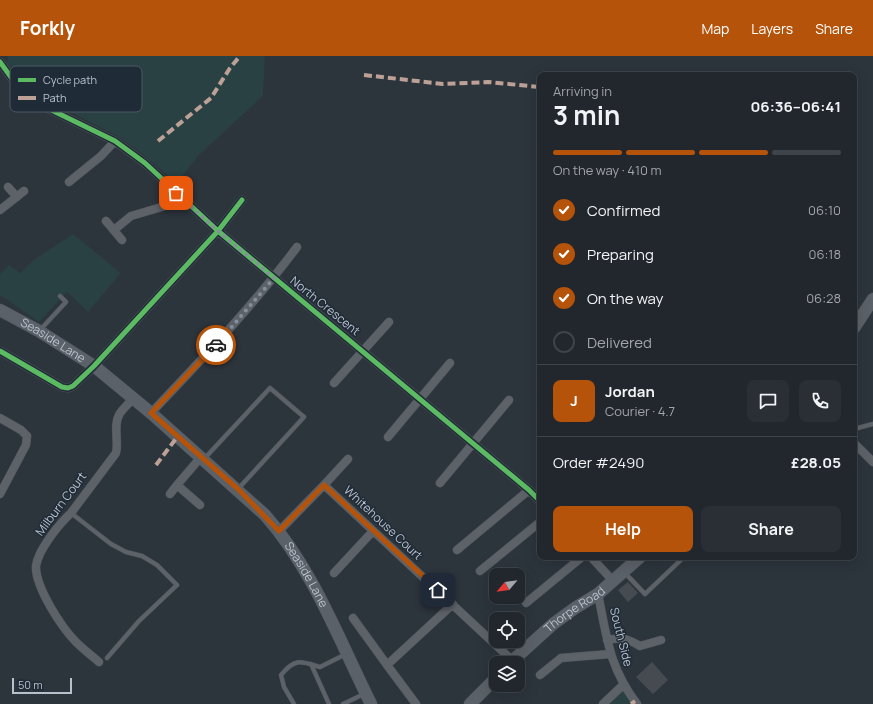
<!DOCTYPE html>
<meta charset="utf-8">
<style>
:root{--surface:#21272d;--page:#292f35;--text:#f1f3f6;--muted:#a2a5aa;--line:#3e4449;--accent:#b45309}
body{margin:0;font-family:Manrope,sans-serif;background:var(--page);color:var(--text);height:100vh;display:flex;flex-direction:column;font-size:15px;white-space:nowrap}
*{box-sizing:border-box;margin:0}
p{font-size:13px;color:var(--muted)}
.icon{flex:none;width:22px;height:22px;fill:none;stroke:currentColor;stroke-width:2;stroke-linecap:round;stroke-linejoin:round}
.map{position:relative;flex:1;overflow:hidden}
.panel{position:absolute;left:537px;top:16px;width:320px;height:488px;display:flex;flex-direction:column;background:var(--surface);border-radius:8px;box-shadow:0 4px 16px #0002,0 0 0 1px var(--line)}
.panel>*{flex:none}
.needle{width:26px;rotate:241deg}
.buttons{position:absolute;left:489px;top:512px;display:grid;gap:8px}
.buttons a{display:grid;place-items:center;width:36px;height:36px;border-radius:8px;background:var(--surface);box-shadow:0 4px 16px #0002,0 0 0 1px var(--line);font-size:20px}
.scale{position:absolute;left:12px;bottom:10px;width:60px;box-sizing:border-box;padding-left:4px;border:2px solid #b7c1cc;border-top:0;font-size:11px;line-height:14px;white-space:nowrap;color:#b7c1cc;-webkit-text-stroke:3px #1f2b37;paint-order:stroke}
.pin{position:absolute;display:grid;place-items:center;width:34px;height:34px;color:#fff;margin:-17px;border-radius:8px;box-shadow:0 2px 6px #0006}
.courier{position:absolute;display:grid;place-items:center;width:40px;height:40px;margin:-20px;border:3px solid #b45309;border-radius:50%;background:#fff;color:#222;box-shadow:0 1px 5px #0007}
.overview em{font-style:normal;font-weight:700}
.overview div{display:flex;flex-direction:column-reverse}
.overview{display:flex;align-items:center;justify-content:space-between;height:68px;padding:0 16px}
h1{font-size:26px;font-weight:700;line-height:30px}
.bar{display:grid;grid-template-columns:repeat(4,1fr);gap:6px 4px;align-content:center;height:48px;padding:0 16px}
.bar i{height:5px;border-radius:3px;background:var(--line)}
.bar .on{background:var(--accent)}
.bar p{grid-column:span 4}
.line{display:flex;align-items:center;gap:10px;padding:0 16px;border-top:1px solid var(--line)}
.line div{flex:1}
.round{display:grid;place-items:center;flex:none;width:42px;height:42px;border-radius:8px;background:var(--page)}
ol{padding:0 16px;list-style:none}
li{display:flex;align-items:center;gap:12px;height:44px}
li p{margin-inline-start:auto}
li .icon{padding:4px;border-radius:50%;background:var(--accent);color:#fff;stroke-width:4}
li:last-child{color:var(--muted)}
li i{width:22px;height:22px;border:2px solid var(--line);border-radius:50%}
.button{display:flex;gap:8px;margin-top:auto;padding:8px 16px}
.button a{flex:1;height:46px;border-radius:8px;background:var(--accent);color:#fff;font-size:16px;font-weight:700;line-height:46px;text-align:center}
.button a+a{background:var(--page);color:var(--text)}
header{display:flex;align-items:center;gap:24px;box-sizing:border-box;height:56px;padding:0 20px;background:var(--accent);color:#fff}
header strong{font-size:19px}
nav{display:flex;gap:22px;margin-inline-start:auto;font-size:14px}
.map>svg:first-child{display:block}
.green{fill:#294142}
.building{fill:#454b51}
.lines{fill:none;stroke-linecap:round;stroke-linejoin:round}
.service-casing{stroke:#4a5056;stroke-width:5}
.minor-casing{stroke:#4a5056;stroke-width:9}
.secondary-casing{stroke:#4a5056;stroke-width:13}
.service{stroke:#5d6269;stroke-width:4}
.minor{stroke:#5d6269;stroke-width:8}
.secondary{stroke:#5b6168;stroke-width:12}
.quiet{stroke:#bda197;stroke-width:4;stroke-dasharray:8 4;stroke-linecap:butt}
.cycleway-casing{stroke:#1f2b37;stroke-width:8}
.cycleway{stroke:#5cba63;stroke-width:5}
.done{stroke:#86909a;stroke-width:4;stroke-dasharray:0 7.2}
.route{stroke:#b45309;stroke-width:5}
.labels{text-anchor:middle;stroke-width:3;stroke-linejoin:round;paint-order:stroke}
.street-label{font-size:12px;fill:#b7c1cc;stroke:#1f2b37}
.key{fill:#1f2b37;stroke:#4d5864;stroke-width:1}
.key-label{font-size:11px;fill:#b7c1cc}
</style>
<header>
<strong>Forkly</strong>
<nav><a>Map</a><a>Layers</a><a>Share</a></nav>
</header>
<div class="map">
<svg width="873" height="648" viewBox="0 0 873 648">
<rect width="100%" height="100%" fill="#2c343c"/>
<path class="green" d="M 8,0 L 265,0 L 263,40 L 199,99 L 177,127 L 140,96 L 117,80 L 47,44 L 27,31 L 7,8 Z
M 73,178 L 121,217 L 88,256 L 67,236 L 39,266 L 0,239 L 0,218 L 9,209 L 20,217 L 35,203 Z
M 623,629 L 637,648 L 603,648 Z"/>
<path class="building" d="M 628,526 L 638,537 L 628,546 L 618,534 Z
M 652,606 L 668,624 L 653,638 L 636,621 Z"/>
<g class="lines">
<g class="service-casing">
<path id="service" d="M 41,273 L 66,246 L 60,240
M 854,373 L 873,368
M 204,403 L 270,332 L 304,361 L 238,433
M 71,457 L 111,488 L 126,496 L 142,500 L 157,509 L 177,529 L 139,565 L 107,602
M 625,517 L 645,538 L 684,501
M 311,608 L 329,648
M 294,648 L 284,631 L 281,619 C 295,602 300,605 320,611 L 346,598
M 343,648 L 364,638"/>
</g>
<g class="minor-casing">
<path id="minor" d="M 0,6 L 13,24 L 39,48 L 115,85 L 145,107 L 218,175 L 529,434 L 540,445
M 69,126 L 101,100 L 115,85
M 8,131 L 17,141
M 0,154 L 24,135
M 106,165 L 122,184
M 114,174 L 131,160 L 165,150 L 176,137
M 0,295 L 62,331 L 68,332 L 73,330 L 94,310 L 218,175 L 242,144
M 334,327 L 389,266
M 151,357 C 202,303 253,250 297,191
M 0,362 L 21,374 L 27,380 L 26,389 L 0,438
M 388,381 L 450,307
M 854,387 L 873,406
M 348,403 L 324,429 L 513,605
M 440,427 L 509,344
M 170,438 L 177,429
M 200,449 L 177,429 L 201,401
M 279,475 L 324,429
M 457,494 L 529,434
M 591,501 L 614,526
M 480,515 L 540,466
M 334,517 L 373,475
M 598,538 C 607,582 609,611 637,648
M 526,547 L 582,501
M 353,562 L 387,609 L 453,548
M 607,584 C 623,581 626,582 640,590 L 661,584
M 99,606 C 92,600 83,593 76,586 C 62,572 35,531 36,510 C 38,494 59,468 71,457 L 116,397 C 119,385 113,370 119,359 C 122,353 129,348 133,342
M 387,609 L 416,648
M 540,619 L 561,602 L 610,598
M 603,648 L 623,629"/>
</g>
<g class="secondary-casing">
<g id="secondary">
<path id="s1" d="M 0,254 L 39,275 L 94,310 L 151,357 L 265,459 C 313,513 339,584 371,648"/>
<path d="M 854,272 L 873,243"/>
<path id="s2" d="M 510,607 L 553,568 L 575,552 L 598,538 L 640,501"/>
<path d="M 470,648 L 496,622"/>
</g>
</g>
<use href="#service" class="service"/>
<use href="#minor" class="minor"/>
<use href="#secondary" class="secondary"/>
<path class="quiet" d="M 364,19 L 443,28 L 488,26 L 540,31
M 158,85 L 211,42 L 230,12 L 240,0
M 156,409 L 178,380
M 631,648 L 635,645"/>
<g class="cycleway-casing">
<path id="cycleway" d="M 0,6 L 13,24 L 39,48 L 115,85 L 145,107 L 218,175 L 529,434 L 540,445
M 0,295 L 62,331 L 68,332 L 73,330 L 94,310 L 218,175 L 242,144"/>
</g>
<use href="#cycleway" class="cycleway"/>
</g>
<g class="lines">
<path class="done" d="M 176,137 L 218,175 L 274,222 L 216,289"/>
<path class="route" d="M 216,289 L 151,357 L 238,433 L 279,475 L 324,429 L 438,534"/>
</g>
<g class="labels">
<g class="street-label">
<text transform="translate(325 250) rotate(39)" y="4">North Crescent</text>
<text dy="4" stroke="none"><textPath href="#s1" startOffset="61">Seaside Lane</textPath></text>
<text transform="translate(61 448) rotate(-53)" y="4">Milburn Court</text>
<text transform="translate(383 467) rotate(43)" y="4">Whitehouse Court</text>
<text dy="4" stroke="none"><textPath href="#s1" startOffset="409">Seaside Lane</textPath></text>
<text dy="4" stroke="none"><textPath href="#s2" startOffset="84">Thorpe Road</textPath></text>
<text transform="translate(621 581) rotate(76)" y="4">South Side</text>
</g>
</g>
<rect x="10" y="10" width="132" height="46" rx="6" class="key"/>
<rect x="18" y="22" width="18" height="4" fill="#5cba63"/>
<rect x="18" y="40" width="18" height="4" fill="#bda197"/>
<g class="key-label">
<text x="43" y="28">Cycle path</text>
<text x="43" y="46">Path</text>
</g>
</svg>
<div class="buttons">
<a><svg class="needle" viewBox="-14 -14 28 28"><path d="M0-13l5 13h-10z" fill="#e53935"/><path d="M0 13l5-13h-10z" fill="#a2a5aa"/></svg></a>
<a><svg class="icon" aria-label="locate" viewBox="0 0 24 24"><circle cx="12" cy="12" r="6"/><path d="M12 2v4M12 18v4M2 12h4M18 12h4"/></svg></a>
<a><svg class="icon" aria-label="layers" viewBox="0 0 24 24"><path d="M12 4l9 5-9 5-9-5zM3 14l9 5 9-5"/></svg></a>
</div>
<div class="scale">50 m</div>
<div class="pin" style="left:176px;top:137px;background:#ea580c"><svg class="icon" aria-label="bag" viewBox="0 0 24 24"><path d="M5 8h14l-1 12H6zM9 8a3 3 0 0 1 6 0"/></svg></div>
<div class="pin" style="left:438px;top:534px;background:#1f2937"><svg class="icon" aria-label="home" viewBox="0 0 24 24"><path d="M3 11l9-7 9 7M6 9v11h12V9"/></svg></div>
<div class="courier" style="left:216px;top:289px"><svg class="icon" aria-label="car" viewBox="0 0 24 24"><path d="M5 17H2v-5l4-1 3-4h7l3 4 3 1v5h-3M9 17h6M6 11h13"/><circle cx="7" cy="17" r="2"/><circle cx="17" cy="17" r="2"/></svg></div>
<section class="panel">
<div class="overview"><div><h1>3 min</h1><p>Arriving in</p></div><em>06:36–06:41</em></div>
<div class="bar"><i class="on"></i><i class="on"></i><i class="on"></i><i></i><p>On the way · 410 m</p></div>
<ol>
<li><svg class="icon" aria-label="check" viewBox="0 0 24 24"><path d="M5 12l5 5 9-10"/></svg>Confirmed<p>06:10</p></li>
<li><svg class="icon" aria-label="check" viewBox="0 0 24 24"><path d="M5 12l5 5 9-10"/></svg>Preparing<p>06:18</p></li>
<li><svg class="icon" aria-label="check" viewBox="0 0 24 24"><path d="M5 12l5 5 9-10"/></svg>On the way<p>06:28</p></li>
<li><i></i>Delivered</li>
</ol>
<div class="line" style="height:72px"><b class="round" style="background:var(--accent);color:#fff">J</b><div><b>Jordan</b><p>Courier · 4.7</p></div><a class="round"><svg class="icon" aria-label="chat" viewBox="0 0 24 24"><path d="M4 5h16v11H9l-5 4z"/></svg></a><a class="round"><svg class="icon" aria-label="phone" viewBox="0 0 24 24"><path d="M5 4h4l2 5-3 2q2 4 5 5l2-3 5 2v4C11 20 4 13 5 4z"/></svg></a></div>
<div class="line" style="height:52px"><div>Order #2490</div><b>£28.05</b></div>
<div class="button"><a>Help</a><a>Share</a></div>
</section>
</div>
